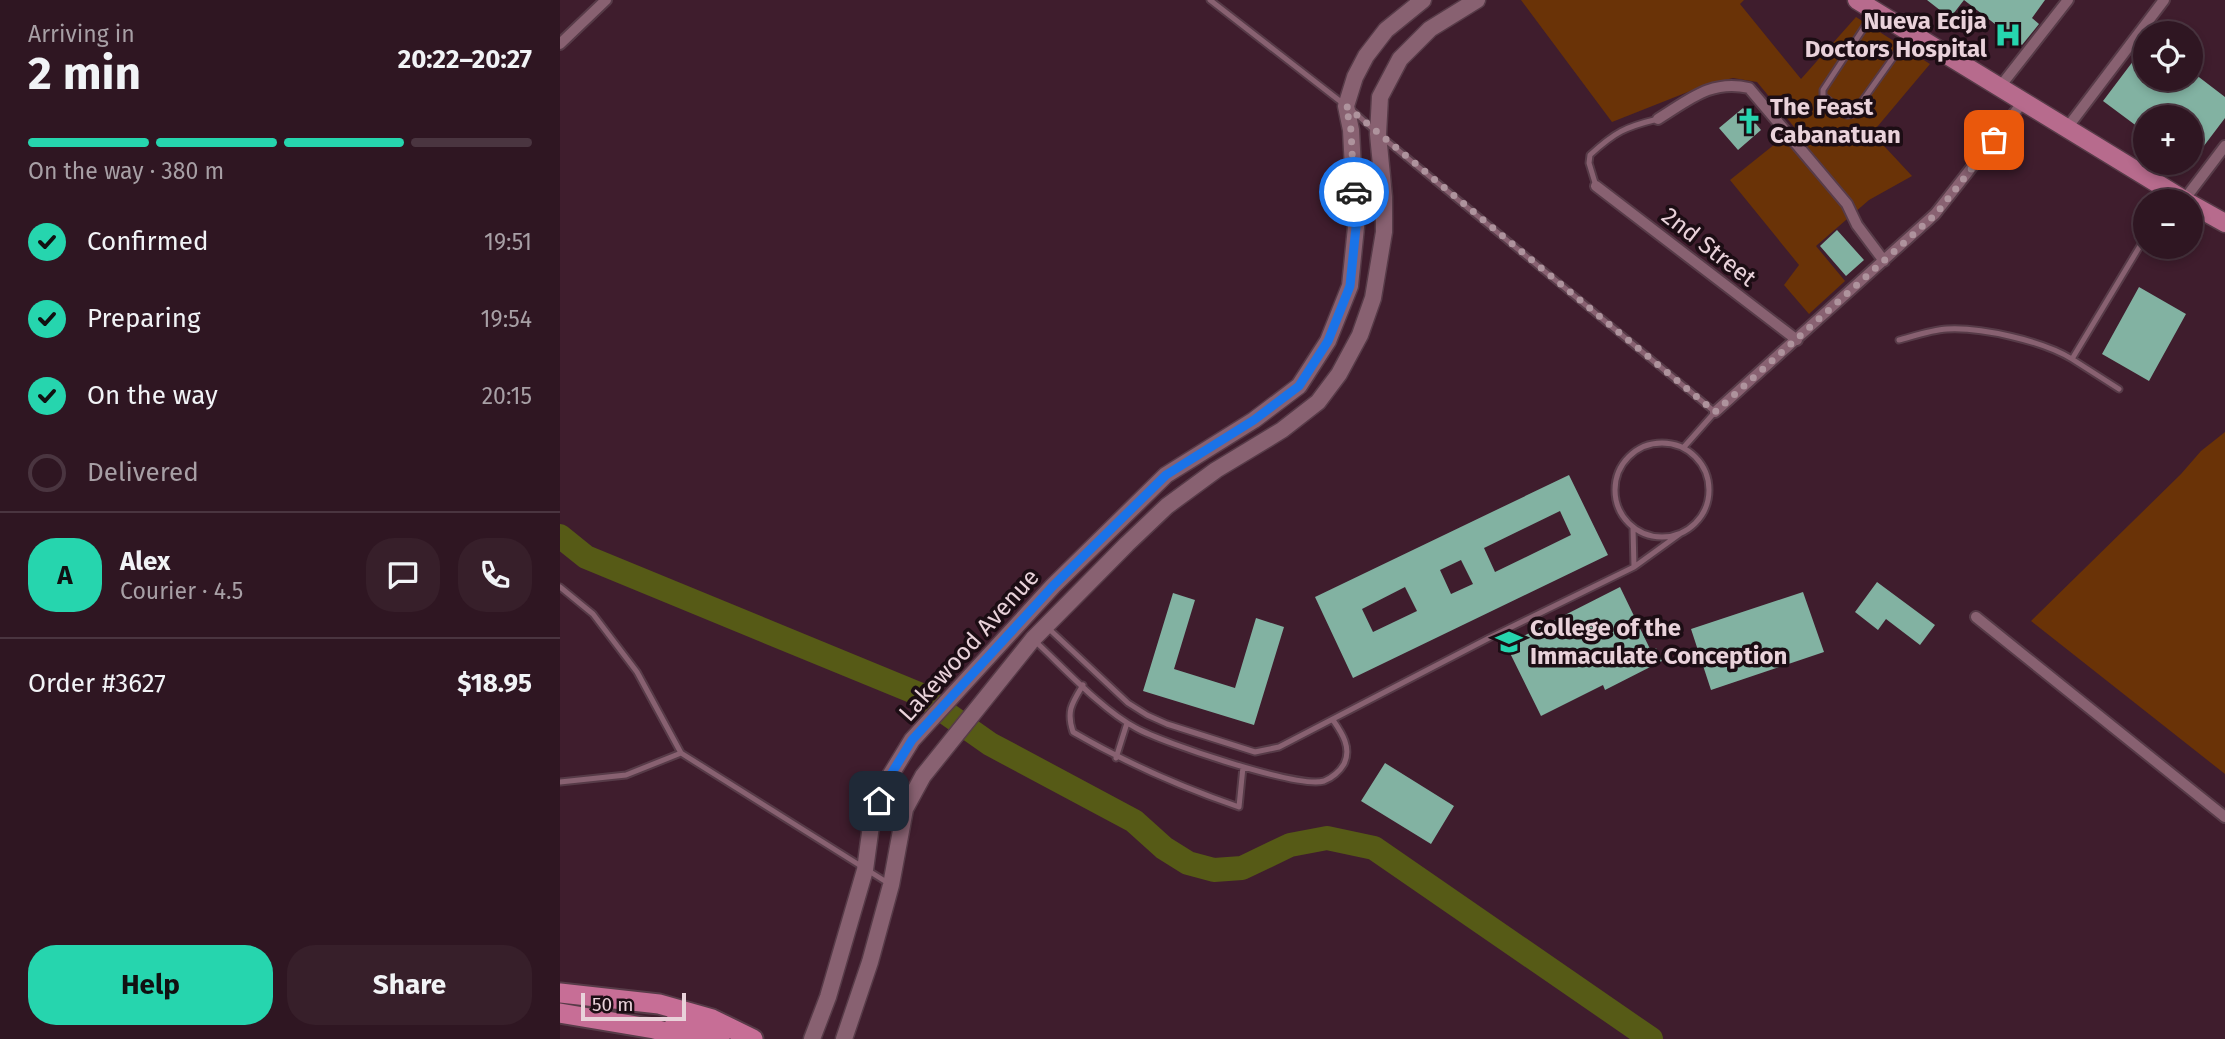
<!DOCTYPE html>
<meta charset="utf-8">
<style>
:root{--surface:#2f1622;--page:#371f2a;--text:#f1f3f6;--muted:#a79fa5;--line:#4a3540;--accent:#26d5ae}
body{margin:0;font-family:"Fira Sans",sans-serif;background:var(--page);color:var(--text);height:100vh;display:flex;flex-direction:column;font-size:26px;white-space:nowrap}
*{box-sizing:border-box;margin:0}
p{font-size:23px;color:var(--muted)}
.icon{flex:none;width:38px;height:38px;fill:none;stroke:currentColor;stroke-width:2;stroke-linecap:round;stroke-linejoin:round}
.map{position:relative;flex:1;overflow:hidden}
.sheet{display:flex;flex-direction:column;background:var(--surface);width:560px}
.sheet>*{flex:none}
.buttons{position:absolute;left:1573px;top:21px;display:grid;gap:14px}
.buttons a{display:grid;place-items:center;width:70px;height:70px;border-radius:50%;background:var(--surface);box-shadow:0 4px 10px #0003,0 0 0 2px var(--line);font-size:35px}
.scale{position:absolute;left:21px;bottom:18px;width:105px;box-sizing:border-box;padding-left:7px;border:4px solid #e9d2da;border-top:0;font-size:19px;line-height:24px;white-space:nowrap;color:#e9d2da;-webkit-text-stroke:5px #1c0d14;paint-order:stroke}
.pin{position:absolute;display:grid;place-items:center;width:60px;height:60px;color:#fff;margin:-30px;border-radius:14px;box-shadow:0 4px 10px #0006}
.courier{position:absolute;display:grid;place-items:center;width:70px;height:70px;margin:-35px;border:5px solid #1a73e8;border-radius:50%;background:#fff;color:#222;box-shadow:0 2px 9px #0007}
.summary em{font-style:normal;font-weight:700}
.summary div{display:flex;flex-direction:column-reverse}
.summary{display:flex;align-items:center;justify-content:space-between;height:119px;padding:0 28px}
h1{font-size:46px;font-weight:700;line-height:52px}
.bar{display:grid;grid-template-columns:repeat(4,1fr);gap:10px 7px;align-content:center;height:84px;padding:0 28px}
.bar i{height:9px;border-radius:5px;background:var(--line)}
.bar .current{background:var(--accent)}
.bar p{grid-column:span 4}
.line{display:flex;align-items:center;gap:18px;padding:0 28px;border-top:2px solid var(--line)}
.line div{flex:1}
.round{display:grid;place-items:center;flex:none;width:74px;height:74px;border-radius:28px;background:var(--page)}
ol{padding:0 28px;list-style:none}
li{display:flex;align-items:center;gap:21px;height:77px}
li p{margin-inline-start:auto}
li .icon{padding:7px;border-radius:50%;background:var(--accent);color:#111;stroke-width:4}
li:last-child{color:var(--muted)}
li i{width:38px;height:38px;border:4px solid var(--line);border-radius:50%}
.primary-button{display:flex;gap:14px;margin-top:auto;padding:14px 28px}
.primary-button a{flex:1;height:80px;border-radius:28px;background:var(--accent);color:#111;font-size:28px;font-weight:700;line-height:80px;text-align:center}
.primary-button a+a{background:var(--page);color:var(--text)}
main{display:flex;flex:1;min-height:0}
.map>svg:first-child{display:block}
.green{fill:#6a3307}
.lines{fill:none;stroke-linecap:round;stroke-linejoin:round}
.river{stroke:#565a16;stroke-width:24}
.building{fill:#82b2a2;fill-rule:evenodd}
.service-casing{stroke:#573b48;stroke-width:9}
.minor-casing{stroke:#573b48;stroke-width:14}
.secondary-casing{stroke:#573b48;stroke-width:19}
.primary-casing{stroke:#573b48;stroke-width:21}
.trunk-casing{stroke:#573b48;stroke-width:23}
.service{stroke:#886171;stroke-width:5}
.minor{stroke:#886171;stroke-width:10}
.secondary{stroke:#886171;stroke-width:16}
.primary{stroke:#b76b8d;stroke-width:18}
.trunk{stroke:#c76e96;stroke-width:19}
.done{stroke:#ae939d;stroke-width:7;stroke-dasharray:0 12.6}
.route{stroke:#1a73e8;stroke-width:9}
.labels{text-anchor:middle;stroke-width:7;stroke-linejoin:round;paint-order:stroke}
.poi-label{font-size:24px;font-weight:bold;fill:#e9d2da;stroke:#1c0d14;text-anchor:start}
.street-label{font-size:24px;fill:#e9d2da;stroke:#1c0d14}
</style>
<main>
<section class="sheet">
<div class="summary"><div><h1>2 min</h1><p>Arriving in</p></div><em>20:22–20:27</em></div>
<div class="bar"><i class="current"></i><i class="current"></i><i class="current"></i><i></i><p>On the way · 380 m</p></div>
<ol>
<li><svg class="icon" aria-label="check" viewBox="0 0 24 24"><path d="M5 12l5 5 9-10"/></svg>Confirmed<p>19:51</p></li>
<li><svg class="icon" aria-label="check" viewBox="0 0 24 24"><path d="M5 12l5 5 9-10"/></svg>Preparing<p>19:54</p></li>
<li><svg class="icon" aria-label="check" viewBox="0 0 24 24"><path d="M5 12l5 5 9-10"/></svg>On the way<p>20:15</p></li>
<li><i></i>Delivered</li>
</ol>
<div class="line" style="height:126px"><b class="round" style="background:var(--accent);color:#111">A</b><div><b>Alex</b><p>Courier · 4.5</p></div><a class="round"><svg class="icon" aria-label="chat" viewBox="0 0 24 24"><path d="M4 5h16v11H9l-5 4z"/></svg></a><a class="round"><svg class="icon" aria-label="phone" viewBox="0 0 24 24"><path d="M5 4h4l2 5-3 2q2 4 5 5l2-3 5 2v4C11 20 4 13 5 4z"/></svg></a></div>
<div class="line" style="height:91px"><div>Order #3627</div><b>$18.95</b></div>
<div class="primary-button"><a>Help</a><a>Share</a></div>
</section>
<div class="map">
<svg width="1665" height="1039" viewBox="0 0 1665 1039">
<rect width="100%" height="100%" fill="#3f1d2d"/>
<path class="green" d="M 961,0 L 1184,0 L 1180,4 L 1241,79 L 1296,17 L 1370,64 L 1312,133 L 1352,176 L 1309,200 L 1256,246 L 1285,281 L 1249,314 L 1224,285 L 1239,265 L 1170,180 L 1235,128 L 1197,82 L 1173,78 L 1148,84 L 1052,122 Z
M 1665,432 L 1665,774 L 1471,621 L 1621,474 L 1641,451 Z"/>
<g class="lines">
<path class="river" d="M 0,536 L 26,557 L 359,694 L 430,744 L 574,821 L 604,848 L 628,863 L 654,870 L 682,868 L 730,845 L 767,838 L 814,848 L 1091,1039"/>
</g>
<path class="building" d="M 1367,0 L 1485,0 L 1472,18 L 1479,24 L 1462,45 L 1404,0 L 1390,18 Z
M 1586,44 L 1586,79 L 1631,79 L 1631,71 L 1665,97 L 1665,118 L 1631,163 L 1631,117 L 1586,117 L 1586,133 L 1543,101 Z
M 1183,108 L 1201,130 L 1178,150 L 1159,128 Z
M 1277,230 L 1304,260 L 1286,276 L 1260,246 Z
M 1579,287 L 1626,314 L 1589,381 L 1542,354 Z
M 1009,475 L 1048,555 L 793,678 L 755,597 ZM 1000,511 L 1011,535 L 935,572 L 924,548 ZM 901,560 L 913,584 L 891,594 L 880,570 ZM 845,587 L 857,611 L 813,632 L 802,609 Z
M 1317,582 L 1375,625 L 1360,645 L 1326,619 L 1318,630 L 1295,612 Z
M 1060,587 L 1091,651 L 1096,648 L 1102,661 L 1045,690 L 1043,685 L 981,716 L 946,645 Z
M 1243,592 L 1264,652 L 1151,690 L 1131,629 Z
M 613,593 L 635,600 L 614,669 L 675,688 L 696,618 L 724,627 L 694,725 L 583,691 Z
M 825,763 L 894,806 L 871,844 L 801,801 Z"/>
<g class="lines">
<g class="service-casing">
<path id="service" d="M 650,0 L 785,105
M 1313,14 L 1263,90 L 1263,96 L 1287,115 L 1293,114 L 1350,34
M 793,111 L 814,130
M 822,137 L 1155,412 L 1124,447
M 1036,186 L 1029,163 L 1030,155 C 1055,132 1065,127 1098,119
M 1339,340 C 1354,336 1371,330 1387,329 C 1421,327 1483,341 1512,359
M 1559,389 L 1512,359 L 1586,236
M1055 490a47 47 0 1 1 94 0a47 47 0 1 1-94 0Z
M 1073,528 L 1074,567
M 0,587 L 33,614 L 77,672 L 121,753 L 328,883
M 487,627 L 568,703 L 587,715 L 607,724 L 695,752 L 719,747 L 929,638 L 1074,567 L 1121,533
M 475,641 C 503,667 543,711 576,728 C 603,743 739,789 764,781 C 772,778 780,771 784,764 C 792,748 782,733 773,720
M 523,685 C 512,703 506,711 513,732 C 566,763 621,787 679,807 L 683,767
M 556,758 L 567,723
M 0,782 L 66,775 L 121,753"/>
</g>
<g class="minor-casing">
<path id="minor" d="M 0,44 L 46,0
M 1439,88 L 1508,0
M 1098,119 C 1129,100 1151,79 1189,88 L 1287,204 L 1297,225 L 1324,261
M 1507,128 L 1604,0
M 1036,186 L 1237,340
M 1624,200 L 1665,146
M 1155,412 L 1375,214 L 1463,102
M 1416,617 L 1665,817"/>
</g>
<g class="secondary-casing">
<path id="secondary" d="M 252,1039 L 268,997 L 305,870 L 312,818 L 325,784 L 352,740 L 493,586 L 606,475 L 694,420 L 739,386 L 768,341 L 790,286 L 796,227 L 791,130 L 786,106 L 795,77 L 806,56 L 826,30 L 863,0
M 284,1039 L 310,962 L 331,885 L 345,809 L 363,776 L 473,639 L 567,544 L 607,506 L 656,470 L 722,430 L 758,402 L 779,374 L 800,335 L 813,298 L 824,232 L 824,197 L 818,134 L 820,97 L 840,59 L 870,29 L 917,0"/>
</g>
<g class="primary-casing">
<path id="primary" d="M 1297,0 L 1626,201
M 1631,204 L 1665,223"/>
</g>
<g class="trunk-casing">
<path id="trunk" d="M 0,993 L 99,1004 L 152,1019 L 193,1039
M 0,1013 L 94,1029 L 129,1038
M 115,1022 L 140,1030 L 160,1039"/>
</g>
<use href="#service" class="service"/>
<use href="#minor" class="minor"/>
<use href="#secondary" class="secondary"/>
<use href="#primary" class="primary"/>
<use href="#trunk" class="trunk"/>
</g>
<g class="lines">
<path class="done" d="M 794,192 L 791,130 L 786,106 L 1155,412 L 1376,214 L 1434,140"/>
<path class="route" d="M 319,801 L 325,784 L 352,740 L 493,586 L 606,475 L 694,420 L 739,386 L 768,341 L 790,286 L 796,227 L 794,192"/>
</g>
<defs>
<g id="hospital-bare" transform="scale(2.1)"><path d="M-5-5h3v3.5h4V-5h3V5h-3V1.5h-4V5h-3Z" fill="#26d5ae" stroke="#1c0d14" stroke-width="2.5" paint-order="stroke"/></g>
<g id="church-bare" transform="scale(2.1)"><path d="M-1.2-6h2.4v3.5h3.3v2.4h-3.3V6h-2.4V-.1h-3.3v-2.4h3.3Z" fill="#26d5ae" stroke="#1c0d14" stroke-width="2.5" paint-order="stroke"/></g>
<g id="university-bare" transform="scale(2.1)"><path d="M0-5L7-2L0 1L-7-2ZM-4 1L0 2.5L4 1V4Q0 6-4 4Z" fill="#26d5ae" stroke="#1c0d14" stroke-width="2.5" paint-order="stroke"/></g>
</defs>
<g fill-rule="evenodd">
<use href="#hospital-bare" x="1448" y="35"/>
<use href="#church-bare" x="1189" y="121"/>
<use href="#university-bare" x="949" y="642"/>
</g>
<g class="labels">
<g class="poi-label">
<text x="1427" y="29" text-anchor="end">Nueva Ecija<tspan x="1427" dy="28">Doctors Hospital</tspan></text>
<text x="1210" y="115">The Feast<tspan x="1210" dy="28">Cabanatuan</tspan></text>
<text x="970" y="636">College of the<tspan x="970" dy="28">Immaculate Conception</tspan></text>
</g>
<g class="street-label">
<text transform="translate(1149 247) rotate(38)" y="8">2nd Street</text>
<text transform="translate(409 645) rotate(-48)" y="8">Lakewood Avenue</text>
</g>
</g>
</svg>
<div class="buttons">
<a><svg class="icon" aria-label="locate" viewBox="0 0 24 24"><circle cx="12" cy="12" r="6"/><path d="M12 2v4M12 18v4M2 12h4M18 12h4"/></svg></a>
<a>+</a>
<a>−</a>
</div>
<div class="scale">50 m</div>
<div class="pin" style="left:1434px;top:140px;background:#ea580c"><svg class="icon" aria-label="bag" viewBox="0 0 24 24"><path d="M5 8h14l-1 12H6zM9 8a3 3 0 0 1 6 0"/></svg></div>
<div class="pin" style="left:319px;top:801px;background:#1f2937"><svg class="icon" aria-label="home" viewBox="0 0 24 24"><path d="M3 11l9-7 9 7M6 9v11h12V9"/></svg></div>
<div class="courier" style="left:794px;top:192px"><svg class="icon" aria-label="car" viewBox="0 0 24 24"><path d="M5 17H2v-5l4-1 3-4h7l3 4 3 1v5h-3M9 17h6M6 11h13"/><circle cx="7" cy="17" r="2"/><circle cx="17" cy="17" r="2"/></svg></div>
</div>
</main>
